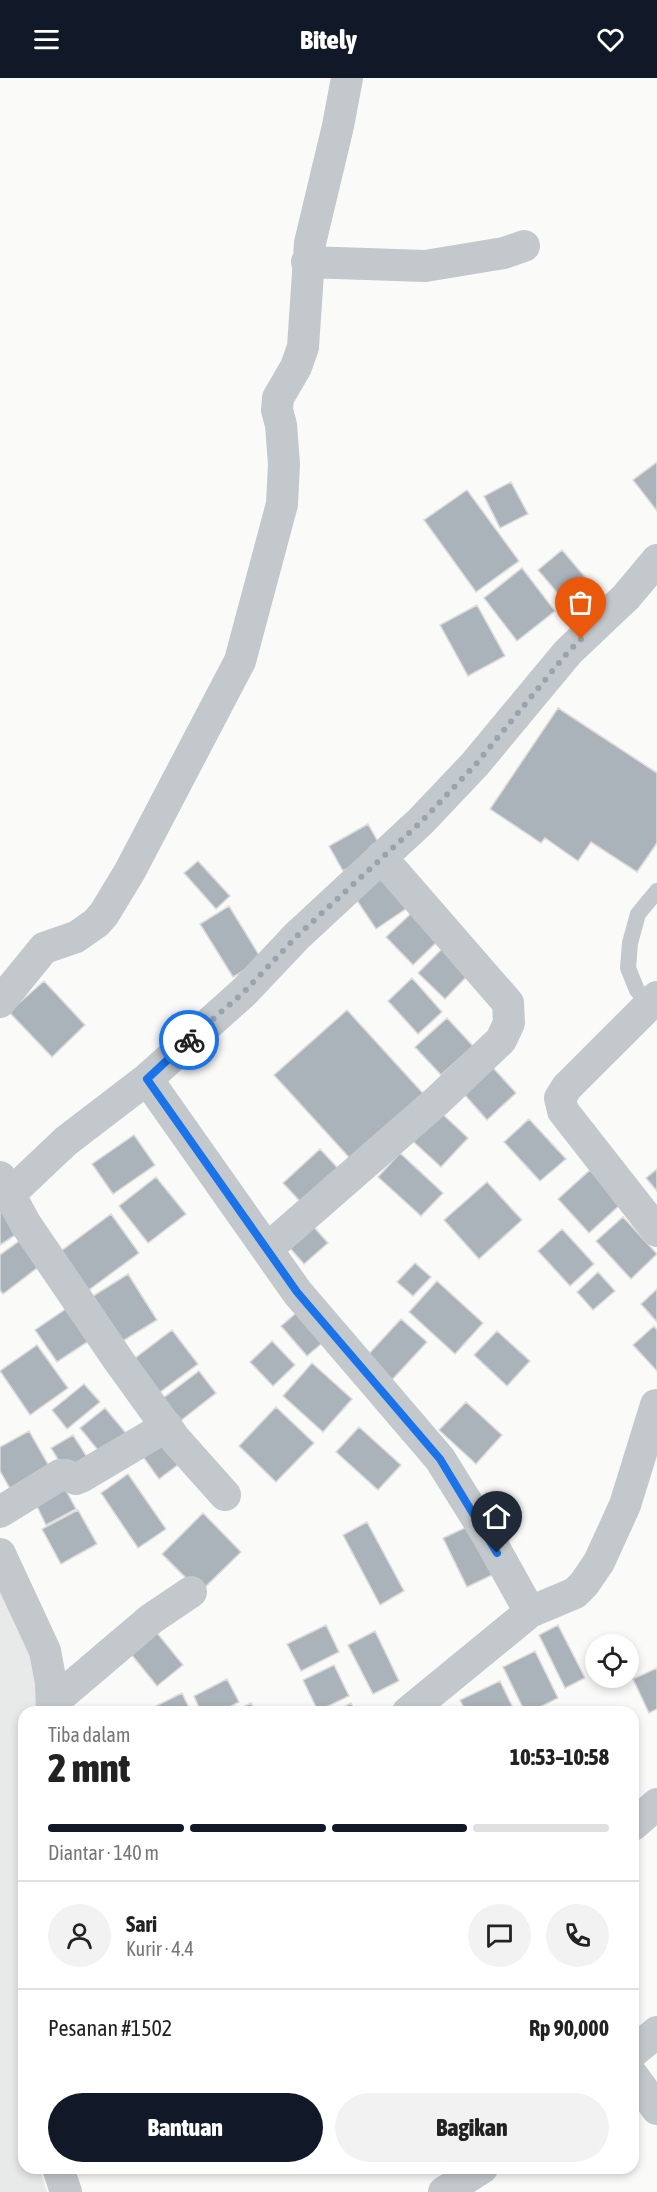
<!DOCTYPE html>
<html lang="id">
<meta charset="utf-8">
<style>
:root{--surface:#fff;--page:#f2f2f2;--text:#222;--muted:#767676;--line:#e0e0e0;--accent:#111827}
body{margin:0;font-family:"Asap Condensed",sans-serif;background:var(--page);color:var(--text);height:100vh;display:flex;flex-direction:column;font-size:22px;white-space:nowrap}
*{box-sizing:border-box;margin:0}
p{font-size:20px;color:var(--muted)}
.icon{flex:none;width:33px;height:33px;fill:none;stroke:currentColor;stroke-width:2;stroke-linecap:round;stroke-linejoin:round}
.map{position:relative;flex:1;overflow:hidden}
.drawer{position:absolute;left:18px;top:1628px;width:621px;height:468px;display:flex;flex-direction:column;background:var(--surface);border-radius:18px;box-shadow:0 3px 9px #0003}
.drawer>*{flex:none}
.fabs{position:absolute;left:585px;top:1556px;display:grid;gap:12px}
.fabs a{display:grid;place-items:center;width:54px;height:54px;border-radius:50%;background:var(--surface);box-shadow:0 3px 9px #0003;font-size:30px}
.pin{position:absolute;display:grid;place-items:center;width:51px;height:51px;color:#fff;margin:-62px -26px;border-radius:50% 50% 50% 0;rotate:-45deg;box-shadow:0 0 6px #0007}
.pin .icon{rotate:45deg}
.courier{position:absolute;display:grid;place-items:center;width:60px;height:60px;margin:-30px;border:4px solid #1a73e8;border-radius:50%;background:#fff;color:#222;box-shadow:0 2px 8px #0007}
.head em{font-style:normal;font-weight:800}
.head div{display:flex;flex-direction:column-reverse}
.head{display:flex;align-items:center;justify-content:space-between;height:102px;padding:0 30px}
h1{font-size:39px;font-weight:800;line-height:45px}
.bar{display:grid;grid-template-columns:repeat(4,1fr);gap:9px 6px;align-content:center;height:72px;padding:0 30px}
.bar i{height:8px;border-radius:4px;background:var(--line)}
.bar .active{background:var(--accent)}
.bar p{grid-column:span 4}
.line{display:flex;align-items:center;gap:15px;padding:0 30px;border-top:2px solid var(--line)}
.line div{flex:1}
.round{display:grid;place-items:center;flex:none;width:63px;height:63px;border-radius:32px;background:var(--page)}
.button{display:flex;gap:12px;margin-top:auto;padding:12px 30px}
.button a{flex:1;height:69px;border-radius:36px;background:var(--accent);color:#fff;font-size:24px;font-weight:800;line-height:69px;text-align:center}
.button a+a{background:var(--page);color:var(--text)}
header{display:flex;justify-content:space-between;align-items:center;height:78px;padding:0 30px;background:var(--accent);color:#fff;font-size:27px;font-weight:800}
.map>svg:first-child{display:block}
.built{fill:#e8e9e9}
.building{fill:#aab3b9;stroke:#dcdcda;stroke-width:1.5}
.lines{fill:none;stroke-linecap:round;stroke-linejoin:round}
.lane{stroke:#c3c8cc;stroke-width:16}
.street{stroke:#c3c8cc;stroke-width:32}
.done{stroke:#99a4ac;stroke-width:6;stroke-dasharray:0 10.8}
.route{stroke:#1a73e8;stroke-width:8}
</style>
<header><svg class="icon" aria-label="menu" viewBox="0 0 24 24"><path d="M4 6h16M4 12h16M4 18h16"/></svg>Bitely<svg class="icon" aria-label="heart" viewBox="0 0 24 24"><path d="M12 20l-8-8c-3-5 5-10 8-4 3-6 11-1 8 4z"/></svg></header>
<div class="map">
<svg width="657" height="2114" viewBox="0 0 657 2114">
<rect width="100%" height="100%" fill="#fafaf8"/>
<path class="built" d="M 0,1473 L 35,1545 L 45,1633 L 24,1634 L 24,1940 L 18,2023 L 24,2043 L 24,2090 L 39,2090 L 47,2114 L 0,2114 Z"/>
<path class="building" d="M 657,384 L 657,433 L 633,402 Z
M 511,404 L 528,436 L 500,450 L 484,418 Z
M 467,412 L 519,483 L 476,514 L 424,442 Z
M 562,472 L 590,505 L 566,525 L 538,492 Z
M 522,490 L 555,533 L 517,563 L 484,520 Z
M 477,527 L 505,578 L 468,598 L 440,547 Z
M 558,630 L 657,695 L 657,765 L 637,794 L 591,764 L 578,783 L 545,760 L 541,765 L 490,731 Z
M 368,746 L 382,771 L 343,793 L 329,768 Z
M 198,783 L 230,818 L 216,831 L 184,795 Z
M 385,792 L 410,828 L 376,851 L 352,815 Z
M 229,828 L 262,882 L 233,899 L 200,846 Z
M 418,829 L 444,857 L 413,887 L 386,859 Z
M 445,868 L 471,894 L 445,921 L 418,895 Z
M 412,900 L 442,934 L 418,956 L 388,923 Z
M 44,903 L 85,947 L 52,979 L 9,934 Z
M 347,932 L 429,1022 L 356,1087 L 274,997 Z
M 447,940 L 473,968 L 441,997 L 415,969 Z
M 485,981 L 516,1015 L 487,1042 L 456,1007 Z
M 434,1028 L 468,1060 L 441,1089 L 406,1057 Z
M 529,1041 L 566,1081 L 540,1103 L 504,1064 Z
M 134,1057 L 155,1087 L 113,1116 L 92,1086 Z
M 320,1071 L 346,1099 L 309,1133 L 283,1105 Z
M 400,1075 L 443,1115 L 421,1138 L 378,1099 Z
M 657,1091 L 657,1113 L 646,1100 Z
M 590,1092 L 621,1126 L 589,1155 L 558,1121 Z
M 156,1099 L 186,1136 L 148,1165 L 119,1128 Z
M 487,1104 L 522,1142 L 479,1181 L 444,1142 Z
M 0,1124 L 23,1152 L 0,1167 Z
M 111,1136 L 139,1175 L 82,1217 L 53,1179 Z
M 304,1138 L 328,1165 L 304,1186 L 281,1160 Z
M 623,1139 L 657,1176 L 631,1201 L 596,1163 Z
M 562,1151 L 594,1186 L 570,1208 L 538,1173 Z
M 26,1158 L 45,1184 L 3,1216 L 0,1212 L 0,1177 Z
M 415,1185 L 431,1199 L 413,1218 L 397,1204 Z
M 598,1194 L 615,1213 L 593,1232 L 577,1214 Z
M 128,1196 L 157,1242 L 121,1264 L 93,1218 Z
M 437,1203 L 483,1245 L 455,1276 L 409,1234 Z
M 657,1211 L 657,1244 L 641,1226 Z
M 73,1226 L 95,1259 L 57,1284 L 35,1252 Z
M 302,1230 L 328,1260 L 307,1278 L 281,1248 Z
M 401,1241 L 427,1264 L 390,1304 L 365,1280 Z
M 654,1248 L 657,1252 L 657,1293 L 633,1267 Z
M 172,1252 L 198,1286 L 152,1320 L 126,1287 Z
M 497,1253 L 530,1283 L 507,1308 L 474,1277 Z
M 272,1263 L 295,1287 L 273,1308 L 250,1284 Z
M 37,1267 L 68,1310 L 30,1337 L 0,1293 Z
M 312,1285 L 352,1321 L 323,1354 L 283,1318 Z
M 199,1293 L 216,1315 L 179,1344 L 162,1321 Z
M 84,1306 L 100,1324 L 67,1351 L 52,1332 Z
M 466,1324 L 502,1357 L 476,1386 L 439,1352 Z
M 276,1329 L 314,1365 L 276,1404 L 239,1368 Z
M 105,1330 L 130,1360 L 105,1381 L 80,1350 Z
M 359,1349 L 401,1387 L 378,1412 L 336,1374 Z
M 165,1351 L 187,1380 L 159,1401 L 138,1372 Z
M 29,1353 L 54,1397 L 15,1419 L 0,1393 L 0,1369 Z
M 73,1357 L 87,1379 L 65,1393 L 51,1370 Z
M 128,1396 L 166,1451 L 138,1470 L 101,1415 Z
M 62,1405 L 76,1431 L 46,1447 L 33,1420 Z
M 78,1432 L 97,1466 L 61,1486 L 42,1451 Z
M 203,1435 L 241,1474 L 200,1514 L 162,1476 Z
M 367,1444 L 404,1513 L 380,1527 L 343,1457 Z
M 469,1448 L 492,1497 L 467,1509 L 443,1460 Z
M 326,1547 L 339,1574 L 301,1593 L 287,1566 Z
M 558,1547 L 585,1600 L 565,1610 L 539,1557 Z
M 375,1553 L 399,1603 L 373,1616 L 348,1567 Z
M 157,1555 L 183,1587 L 157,1608 L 131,1576 Z
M 535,1573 L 558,1620 L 530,1634 L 525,1634 L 503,1589 Z
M 334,1587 L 349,1618 L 318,1633 L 303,1602 Z
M 657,1590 L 657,1631 L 649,1635 L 633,1601 Z
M 227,1601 L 239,1624 L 220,1634 L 201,1634 L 194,1618 Z
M 500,1603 L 515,1634 L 466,1634 L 460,1622 Z
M 182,1615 L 191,1634 L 152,1634 L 150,1631 Z
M 251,1625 L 256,1634 L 233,1634 Z
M 351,1625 L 356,1634 L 334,1634 Z"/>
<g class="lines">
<path class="lane" d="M 650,927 L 637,912 L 628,890 L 630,865 L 638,836 L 657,813"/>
<path class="street" d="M 307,184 L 425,188 L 504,175 L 524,168
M 657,919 L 567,1009 L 560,1020 L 563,1033 L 657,1153
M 0,924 L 44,870 L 76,859 L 96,845 L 104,836 L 130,793 L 240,583 L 282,426 L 284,386 L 281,347 L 277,332 L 278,320 L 296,289 L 303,269 L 310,165 L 338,48 L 347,0
M 147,1001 L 297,1214 L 440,1381 L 486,1455 L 530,1534
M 0,1099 L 25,1145 L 119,1283 L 176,1362 L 225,1417
M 10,1116 L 66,1063 L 147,1001 L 244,914 L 297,858 L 421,743 L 475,686 L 568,574 L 626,519 L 657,482
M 267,1171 L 438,1022 L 501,962 L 509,945 L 508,925 L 381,779
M 0,1434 L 60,1397 L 66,1397 L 76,1401 L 81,1399 L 167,1348
M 0,1476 L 45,1573 L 51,1605 L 52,1634
M 52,1625 L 151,1541 L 191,1514
M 408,1634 L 530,1534 L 575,1515 L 584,1506 L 599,1484 L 625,1427 L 656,1327
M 633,1747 L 657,1726
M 633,1974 L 657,1954
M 633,1998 L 657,2031
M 58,2090 L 66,2114
M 444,2114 L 482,2090"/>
</g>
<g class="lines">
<path class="done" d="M 189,962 L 244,914 L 297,858 L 422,743 L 476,686 L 568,574 L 581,561"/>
<path class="route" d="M 189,962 L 147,1001 L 297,1214 L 440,1381 L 497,1475"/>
</g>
</svg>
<div class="fabs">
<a><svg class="icon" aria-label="locate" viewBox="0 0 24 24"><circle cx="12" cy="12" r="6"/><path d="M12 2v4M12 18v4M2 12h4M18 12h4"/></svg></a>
</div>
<div class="pin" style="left:581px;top:561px;background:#ea580c"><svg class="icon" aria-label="bag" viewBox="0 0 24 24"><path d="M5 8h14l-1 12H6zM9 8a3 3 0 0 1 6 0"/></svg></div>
<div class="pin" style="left:497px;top:1475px;background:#1f2937"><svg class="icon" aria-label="home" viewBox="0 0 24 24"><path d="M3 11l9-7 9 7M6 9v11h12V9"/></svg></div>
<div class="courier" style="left:189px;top:962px"><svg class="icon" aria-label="bike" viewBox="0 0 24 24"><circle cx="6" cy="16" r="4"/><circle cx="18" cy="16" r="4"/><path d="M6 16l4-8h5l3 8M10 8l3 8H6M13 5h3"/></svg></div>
<section class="drawer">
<div class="head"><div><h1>2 mnt</h1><p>Tiba dalam</p></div><em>10:53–10:58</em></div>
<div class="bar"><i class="active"></i><i class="active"></i><i class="active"></i><i></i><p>Diantar · 140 m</p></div>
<div class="line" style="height:108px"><a class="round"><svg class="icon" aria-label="person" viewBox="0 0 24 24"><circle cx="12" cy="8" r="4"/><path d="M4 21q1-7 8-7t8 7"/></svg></a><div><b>Sari</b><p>Kurir · 4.4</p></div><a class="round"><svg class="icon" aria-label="chat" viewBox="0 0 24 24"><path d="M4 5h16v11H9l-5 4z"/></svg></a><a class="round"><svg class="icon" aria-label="phone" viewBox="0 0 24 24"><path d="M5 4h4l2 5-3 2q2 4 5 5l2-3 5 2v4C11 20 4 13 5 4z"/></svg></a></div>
<div class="line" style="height:78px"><div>Pesanan #1502</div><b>Rp 90,000</b></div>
<div class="button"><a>Bantuan</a><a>Bagikan</a></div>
</section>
</div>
